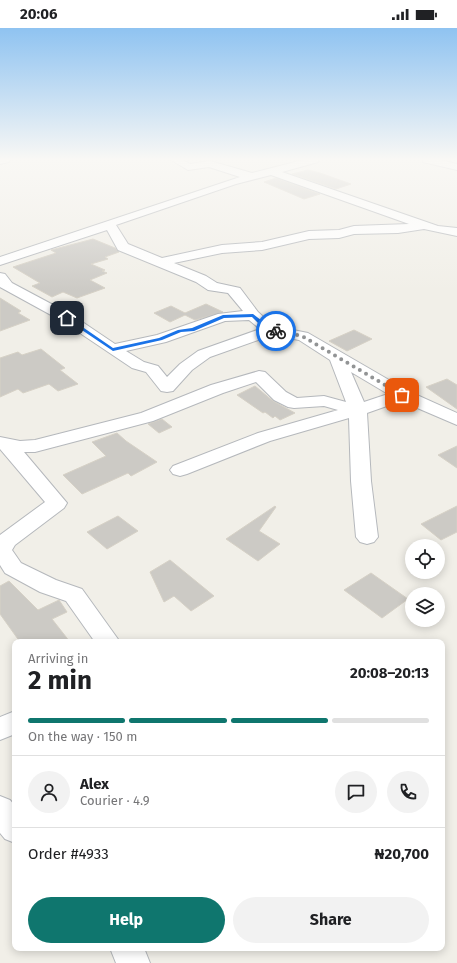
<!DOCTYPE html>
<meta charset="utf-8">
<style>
:root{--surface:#fff;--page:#f2f2f2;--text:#202124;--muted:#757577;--line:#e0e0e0;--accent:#0f766e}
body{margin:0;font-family:"Fira Sans",sans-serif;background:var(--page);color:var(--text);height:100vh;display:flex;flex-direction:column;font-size:15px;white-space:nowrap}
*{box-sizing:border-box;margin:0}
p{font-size:13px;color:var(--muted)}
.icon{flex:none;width:22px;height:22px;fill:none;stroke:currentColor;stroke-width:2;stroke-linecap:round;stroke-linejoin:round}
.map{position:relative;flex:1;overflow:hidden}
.drawer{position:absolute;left:12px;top:611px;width:433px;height:312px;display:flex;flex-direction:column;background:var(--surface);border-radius:8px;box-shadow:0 2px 10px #0003}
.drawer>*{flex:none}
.fabs{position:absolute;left:405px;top:511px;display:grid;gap:8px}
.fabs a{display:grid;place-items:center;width:40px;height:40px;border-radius:50%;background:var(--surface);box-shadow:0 2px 10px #0003;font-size:20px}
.pin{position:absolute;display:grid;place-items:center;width:34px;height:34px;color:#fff;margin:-17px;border-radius:8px;box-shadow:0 2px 6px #0006}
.courier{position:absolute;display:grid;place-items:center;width:40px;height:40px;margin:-20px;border:3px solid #1a73e8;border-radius:50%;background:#fff;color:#222;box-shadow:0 1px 5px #0007}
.head em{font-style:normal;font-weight:700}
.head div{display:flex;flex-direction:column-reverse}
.head{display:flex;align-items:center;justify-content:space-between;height:68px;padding:0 16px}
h1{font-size:26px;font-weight:700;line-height:30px}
.bar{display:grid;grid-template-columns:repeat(4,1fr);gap:6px 4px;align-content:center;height:48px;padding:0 16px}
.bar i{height:5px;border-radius:3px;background:var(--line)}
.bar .active{background:var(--accent)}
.bar p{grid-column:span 4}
.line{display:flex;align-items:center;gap:10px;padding:0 16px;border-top:1px solid var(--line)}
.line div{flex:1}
.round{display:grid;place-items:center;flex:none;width:42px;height:42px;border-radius:21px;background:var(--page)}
.cta{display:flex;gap:8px;margin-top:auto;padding:8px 16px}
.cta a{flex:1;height:46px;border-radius:24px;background:var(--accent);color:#fff;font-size:16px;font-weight:700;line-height:46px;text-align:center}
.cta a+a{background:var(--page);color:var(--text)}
.status{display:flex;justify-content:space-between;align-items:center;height:28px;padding:0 20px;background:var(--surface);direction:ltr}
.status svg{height:11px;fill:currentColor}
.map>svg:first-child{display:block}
.building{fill:#cccac5;stroke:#d6d1c6}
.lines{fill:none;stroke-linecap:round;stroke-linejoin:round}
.minor-casing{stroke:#b5b8bc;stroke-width:2}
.minor{fill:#fff;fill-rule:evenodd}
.route{fill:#1a73e8}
.done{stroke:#929495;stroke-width:4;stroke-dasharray:0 7.2}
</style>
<div class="status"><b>20:06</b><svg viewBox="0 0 49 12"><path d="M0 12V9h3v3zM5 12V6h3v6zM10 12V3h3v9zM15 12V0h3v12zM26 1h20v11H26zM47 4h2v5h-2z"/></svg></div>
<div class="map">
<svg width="457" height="935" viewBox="0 0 457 935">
<rect width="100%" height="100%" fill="#f1efe8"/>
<path class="building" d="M 308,142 L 320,145 L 351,156 L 336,161 L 292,146 Z
M 276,150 L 320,166 L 304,171 L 264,154 Z
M 93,211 L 115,220 L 119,224 L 105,229 L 108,231 L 91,236 L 105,242 L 102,243 L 107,245 L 90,252 L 105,260 L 77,270 L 63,264 L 52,269 L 32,258 L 40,255 L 13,239 L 56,225 L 51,222 Z
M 0,270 L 21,283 L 18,285 L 30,292 L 0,303 Z
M 206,276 L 223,284 L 195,292 L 185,287 L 170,294 L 154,285 L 171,278 L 185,285 Z
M 354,302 L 372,311 L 347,323 L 329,313 Z
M 41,321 L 65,340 L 60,342 L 78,356 L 58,363 L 49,356 L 23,365 L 18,361 L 0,369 L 0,330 L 18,324 L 22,327 Z
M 447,351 L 457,357 L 457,381 L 426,359 Z
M 255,358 L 273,373 L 295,385 L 280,392 L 275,388 L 273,390 L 265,384 L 263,385 L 237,367 Z
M 162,391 L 172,399 L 159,405 L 148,396 Z
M 117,405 L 126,413 L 157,434 L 131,448 L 128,445 L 82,466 L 63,447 L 106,428 L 92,414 Z
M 457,418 L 457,440 L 438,427 Z
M 275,478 L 276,479 L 259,503 L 280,516 L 258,533 L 226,511 Z
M 457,478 L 457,504 L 441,512 L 421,496 Z
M 118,488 L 138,503 L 107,521 L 87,504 Z
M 170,532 L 214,568 L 191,583 L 174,568 L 164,574 L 150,544 Z
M 371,545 L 408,571 L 382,590 L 344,562 Z
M 9,553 L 38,582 L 59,572 L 67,584 L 52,591 L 70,614 L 20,614 L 0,586 L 0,558 Z"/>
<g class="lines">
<g class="minor-casing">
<path id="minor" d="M 0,132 L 10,132 L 9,134 L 0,136 Z
M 171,132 L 183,132 L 190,136 L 210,133 L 252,145 L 303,132 L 319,132 L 318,134 L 282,144 L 438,198 L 457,200 L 457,208 L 424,201 L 398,205 L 354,206 L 339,210 L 309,211 L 262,222 L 222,225 L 174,235 L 206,248 L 217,255 L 240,260 L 258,284 L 269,294 L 283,300 L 308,305 L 408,363 L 457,385 L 457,397 L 401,373 L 367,385 L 371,453 L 378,509 L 374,514 L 367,516 L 360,514 L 356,509 L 351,453 L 349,390 L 270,413 L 187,446 L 180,448 L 173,446 L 170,442 L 173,438 L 258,405 L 338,382 L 324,378 L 294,380 L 288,379 L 274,372 L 256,354 L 223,365 L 153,393 L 35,424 L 24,424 L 67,475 L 64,480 L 15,517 L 12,522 L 21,535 L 56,552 L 82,561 L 120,614 L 95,614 L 66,573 L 40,564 L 5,545 L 0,537 L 0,507 L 45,474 L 0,421 L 0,409 L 20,413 L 35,412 L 141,385 L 211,357 L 259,343 L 265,344 L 286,364 L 297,370 L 324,368 L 346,374 L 330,332 L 299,312 L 272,307 L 210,329 L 192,342 L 173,363 L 167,364 L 161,363 L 146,344 L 132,340 L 62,293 L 0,259 L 0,245 L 5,246 L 12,255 L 72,287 L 115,316 L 157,307 L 218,286 L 243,283 L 228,265 L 208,262 L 196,254 L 118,222 L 107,202 L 0,237 L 0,229 L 240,149 L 209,139 L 188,142 ZM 271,147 L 409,196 L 354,198 L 339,202 L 309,203 L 262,214 L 222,217 L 162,230 L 128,216 L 116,197 L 236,156 ZM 249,292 L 260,301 L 198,323 L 180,336 L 167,349 L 158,338 L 144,334 L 126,323 L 166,314 L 225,293 ZM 351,344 L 388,366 L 364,374 Z
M 422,132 L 440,132 L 457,136 L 457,142 L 423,134 Z
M 15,683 L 15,706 L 0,712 L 0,689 Z
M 0,768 L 10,772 L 15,778 L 15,815 L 5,811 L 0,805 Z
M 110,920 L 144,920 L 150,935 L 116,935 Z"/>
</g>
<use href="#minor" class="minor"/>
</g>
<linearGradient id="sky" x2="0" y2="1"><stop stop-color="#8fc3f1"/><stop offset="0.5" stop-color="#f9f8f5"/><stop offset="1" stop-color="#f9f8f5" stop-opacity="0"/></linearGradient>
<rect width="457" height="263" fill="url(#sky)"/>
<path class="route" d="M 253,286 L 266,296 L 278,302 L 278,304 L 262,299 L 252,289 L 224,290 L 194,303 L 181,304 L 162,312 L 113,323 L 64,290 L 68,289 L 113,320 L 159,310 L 178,302 L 192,300 L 223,287 Z"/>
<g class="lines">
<path class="done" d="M 276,303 L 302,308 L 402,367"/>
</g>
</svg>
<div class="fabs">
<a><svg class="icon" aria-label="locate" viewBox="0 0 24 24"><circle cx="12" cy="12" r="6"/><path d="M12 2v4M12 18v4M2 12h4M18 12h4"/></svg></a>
<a><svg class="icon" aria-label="layers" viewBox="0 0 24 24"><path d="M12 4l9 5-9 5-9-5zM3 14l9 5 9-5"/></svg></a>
</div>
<div class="pin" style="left:402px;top:367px;background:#ea580c"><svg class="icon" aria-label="bag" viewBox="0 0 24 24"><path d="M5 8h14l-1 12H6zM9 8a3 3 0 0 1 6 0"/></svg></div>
<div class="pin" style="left:67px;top:290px;background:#1f2937"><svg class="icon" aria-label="home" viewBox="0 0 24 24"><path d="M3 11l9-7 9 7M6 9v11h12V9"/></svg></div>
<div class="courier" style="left:276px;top:303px"><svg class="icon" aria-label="bike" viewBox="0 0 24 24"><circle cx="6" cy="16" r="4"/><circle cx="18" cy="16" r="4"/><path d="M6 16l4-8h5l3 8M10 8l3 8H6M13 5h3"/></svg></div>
<section class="drawer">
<div class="head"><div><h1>2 min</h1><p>Arriving in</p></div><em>20:08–20:13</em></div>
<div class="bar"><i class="active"></i><i class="active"></i><i class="active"></i><i></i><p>On the way · 150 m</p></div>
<div class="line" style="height:72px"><a class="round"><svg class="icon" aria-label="person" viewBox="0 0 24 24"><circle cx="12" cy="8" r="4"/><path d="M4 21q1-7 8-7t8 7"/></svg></a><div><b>Alex</b><p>Courier · 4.9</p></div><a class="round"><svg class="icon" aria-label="chat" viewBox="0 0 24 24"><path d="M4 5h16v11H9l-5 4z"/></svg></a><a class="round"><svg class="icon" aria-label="phone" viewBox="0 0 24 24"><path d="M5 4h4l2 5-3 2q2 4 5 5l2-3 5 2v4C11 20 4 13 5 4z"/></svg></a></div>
<div class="line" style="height:52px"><div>Order #4933</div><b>₦20,700</b></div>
<div class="cta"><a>Help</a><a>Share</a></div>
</section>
</div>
